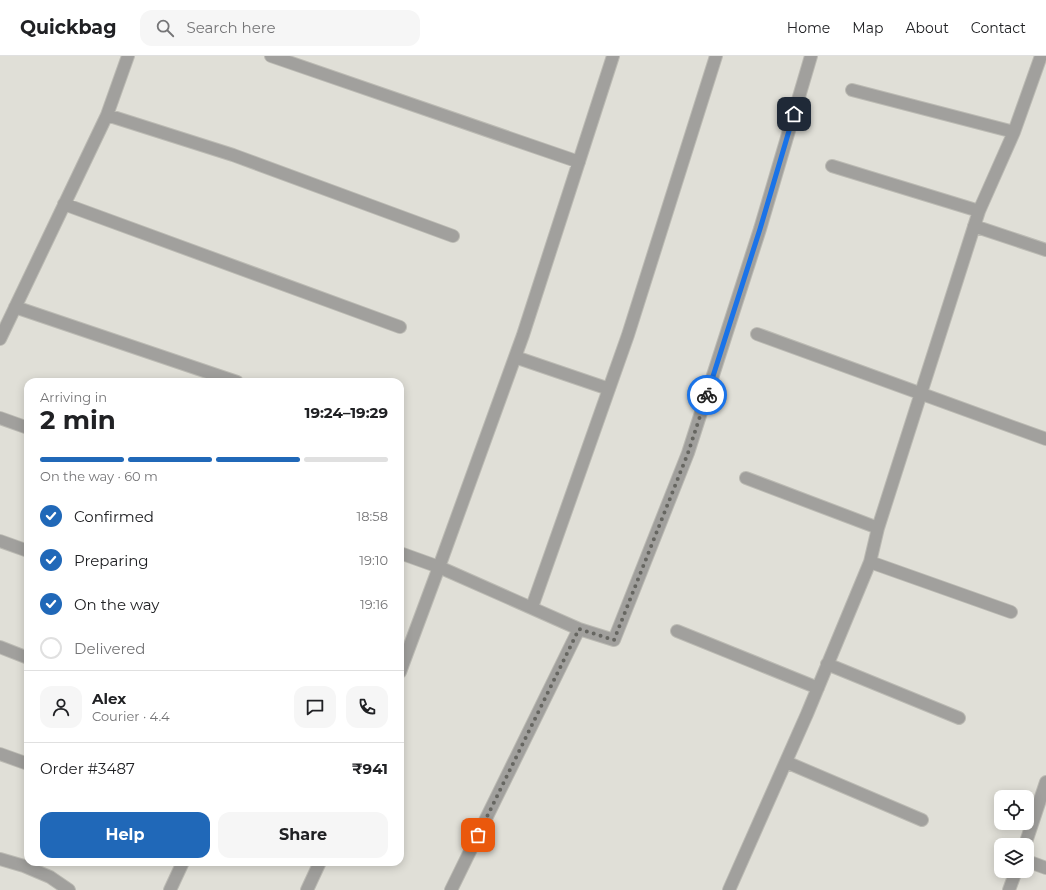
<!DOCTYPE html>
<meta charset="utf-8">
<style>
:root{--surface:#fff;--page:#f6f6f6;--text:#202124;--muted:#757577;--line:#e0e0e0;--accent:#2068b8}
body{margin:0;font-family:Montserrat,sans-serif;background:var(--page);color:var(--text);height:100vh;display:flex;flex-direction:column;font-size:15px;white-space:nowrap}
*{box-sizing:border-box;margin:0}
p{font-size:13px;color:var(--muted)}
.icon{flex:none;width:22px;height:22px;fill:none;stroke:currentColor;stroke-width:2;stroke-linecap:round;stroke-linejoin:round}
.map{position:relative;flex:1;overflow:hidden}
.drawer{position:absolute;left:24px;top:322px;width:380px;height:488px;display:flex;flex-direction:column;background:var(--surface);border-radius:12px;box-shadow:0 2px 10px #0003}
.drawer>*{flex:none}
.controls{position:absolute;left:994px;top:734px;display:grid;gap:8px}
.controls a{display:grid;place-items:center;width:40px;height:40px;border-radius:8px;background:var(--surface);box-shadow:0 2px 10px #0003;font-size:20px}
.pin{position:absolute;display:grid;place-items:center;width:34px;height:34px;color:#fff;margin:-17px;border-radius:8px;box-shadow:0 2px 6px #0006}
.courier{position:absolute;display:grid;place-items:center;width:40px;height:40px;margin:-20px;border:3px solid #1a73e8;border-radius:50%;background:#fff;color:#222;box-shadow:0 1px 5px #0007}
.overview em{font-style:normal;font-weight:700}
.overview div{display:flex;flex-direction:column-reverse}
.overview{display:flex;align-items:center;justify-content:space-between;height:68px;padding:0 16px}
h1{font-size:26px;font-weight:700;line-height:30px}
.bar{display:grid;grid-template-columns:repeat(4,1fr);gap:6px 4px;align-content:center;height:48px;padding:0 16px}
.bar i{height:5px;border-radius:3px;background:var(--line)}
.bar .current{background:var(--accent)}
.bar p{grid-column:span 4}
.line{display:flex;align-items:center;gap:10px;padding:0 16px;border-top:1px solid var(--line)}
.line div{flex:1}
.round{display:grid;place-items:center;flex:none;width:42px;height:42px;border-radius:12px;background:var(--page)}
ol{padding:0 16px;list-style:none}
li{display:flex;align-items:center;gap:12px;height:44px}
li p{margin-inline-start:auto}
li .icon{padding:4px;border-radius:50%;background:var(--accent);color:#fff;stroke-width:4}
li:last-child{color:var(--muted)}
li i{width:22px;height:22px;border:2px solid var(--line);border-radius:50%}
.button{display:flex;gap:8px;margin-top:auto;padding:8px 16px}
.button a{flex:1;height:46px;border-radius:12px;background:var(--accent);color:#fff;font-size:16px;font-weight:700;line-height:46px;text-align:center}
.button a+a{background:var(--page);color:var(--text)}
header{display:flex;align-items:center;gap:24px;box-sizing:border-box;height:56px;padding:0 20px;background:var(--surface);border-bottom:1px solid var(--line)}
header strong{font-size:19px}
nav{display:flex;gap:22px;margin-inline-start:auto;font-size:14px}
.search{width:280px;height:36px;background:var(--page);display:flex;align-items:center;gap:10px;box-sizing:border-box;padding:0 14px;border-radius:12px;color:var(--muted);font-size:15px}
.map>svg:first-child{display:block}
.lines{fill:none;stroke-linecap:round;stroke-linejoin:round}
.minor-casing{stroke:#bbbab3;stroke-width:14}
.minor{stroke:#a1a09d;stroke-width:12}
.done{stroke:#666661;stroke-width:4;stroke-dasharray:0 7.2}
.route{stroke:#1a73e8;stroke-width:5}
</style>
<header>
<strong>Quickbag</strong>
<div class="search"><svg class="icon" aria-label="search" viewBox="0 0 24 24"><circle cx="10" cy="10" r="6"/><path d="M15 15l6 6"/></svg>Search here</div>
<nav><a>Home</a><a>Map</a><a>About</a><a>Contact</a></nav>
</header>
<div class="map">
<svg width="1046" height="834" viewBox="0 0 1046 834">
<rect width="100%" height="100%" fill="#e0dfd7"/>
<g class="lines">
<g class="minor-casing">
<path id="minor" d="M 271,0 L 579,106
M 613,0 L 523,279 L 439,511 L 579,573 L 614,584 L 688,397 L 760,173 L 811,0
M 852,34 L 1014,76
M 107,59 L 128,0
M 832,110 L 979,155
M 64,148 L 400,271
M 974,170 L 1046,194
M 15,251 L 237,326
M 757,278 L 1046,383
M 0,283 L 107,59 L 233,99 L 453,180
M 515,301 L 609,333
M 0,362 L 28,372
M 746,422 L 878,472
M 0,485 L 28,495
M 400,497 L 439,511 L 400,616
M 870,506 L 1011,556
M 532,551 L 628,279 L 716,0
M 677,575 L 818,632
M 0,591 L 28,602
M 827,608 L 959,662
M 0,698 L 28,708
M 786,706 L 922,764
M 1025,789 L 1046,726
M 0,803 L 24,810 L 50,821 L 69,834
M 1027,805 L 1046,812
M 170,834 L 183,806
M 307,834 L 320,806
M 451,834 L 579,573
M 729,834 L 807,658 L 870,506 L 878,472 L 979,155 L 1014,76 L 1041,0
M 1009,834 L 1016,815"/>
</g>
<use href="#minor" class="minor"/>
</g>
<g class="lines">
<path class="done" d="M 478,779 L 579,573 L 614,584 L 688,397 L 707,339"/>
<path class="route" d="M 707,339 L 760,173 L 794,58"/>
</g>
</svg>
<div class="controls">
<a><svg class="icon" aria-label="locate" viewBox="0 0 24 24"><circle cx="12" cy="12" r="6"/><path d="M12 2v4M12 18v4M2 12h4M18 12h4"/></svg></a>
<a><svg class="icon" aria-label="layers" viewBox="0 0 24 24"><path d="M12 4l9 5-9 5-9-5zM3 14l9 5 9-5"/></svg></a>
</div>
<div class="pin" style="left:478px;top:779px;background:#ea580c"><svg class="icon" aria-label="bag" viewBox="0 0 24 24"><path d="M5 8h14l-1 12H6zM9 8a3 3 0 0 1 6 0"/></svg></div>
<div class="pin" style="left:794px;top:58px;background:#1f2937"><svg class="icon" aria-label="home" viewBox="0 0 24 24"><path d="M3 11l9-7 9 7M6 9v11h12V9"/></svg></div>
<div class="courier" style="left:707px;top:339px"><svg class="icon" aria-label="bike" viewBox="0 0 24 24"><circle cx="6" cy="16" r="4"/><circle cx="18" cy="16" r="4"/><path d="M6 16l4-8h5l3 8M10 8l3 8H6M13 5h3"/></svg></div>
<section class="drawer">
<div class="overview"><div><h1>2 min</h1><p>Arriving in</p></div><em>19:24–19:29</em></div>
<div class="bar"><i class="current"></i><i class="current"></i><i class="current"></i><i></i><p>On the way · 60 m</p></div>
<ol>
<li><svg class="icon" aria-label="check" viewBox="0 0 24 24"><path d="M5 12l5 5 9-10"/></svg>Confirmed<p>18:58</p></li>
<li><svg class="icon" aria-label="check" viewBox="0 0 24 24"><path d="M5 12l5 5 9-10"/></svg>Preparing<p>19:10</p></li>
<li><svg class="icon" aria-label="check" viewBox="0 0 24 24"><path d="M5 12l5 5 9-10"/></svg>On the way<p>19:16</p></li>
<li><i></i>Delivered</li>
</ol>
<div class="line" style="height:72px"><a class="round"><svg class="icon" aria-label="person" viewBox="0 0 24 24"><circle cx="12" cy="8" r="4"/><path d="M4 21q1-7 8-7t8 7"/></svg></a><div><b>Alex</b><p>Courier · 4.4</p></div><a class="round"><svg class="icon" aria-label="chat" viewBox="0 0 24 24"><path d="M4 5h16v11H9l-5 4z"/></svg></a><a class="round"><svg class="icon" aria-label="phone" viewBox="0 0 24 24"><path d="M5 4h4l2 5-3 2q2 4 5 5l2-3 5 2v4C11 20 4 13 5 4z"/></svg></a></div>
<div class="line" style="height:52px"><div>Order #3487</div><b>₹941</b></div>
<div class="button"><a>Help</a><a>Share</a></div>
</section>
</div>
